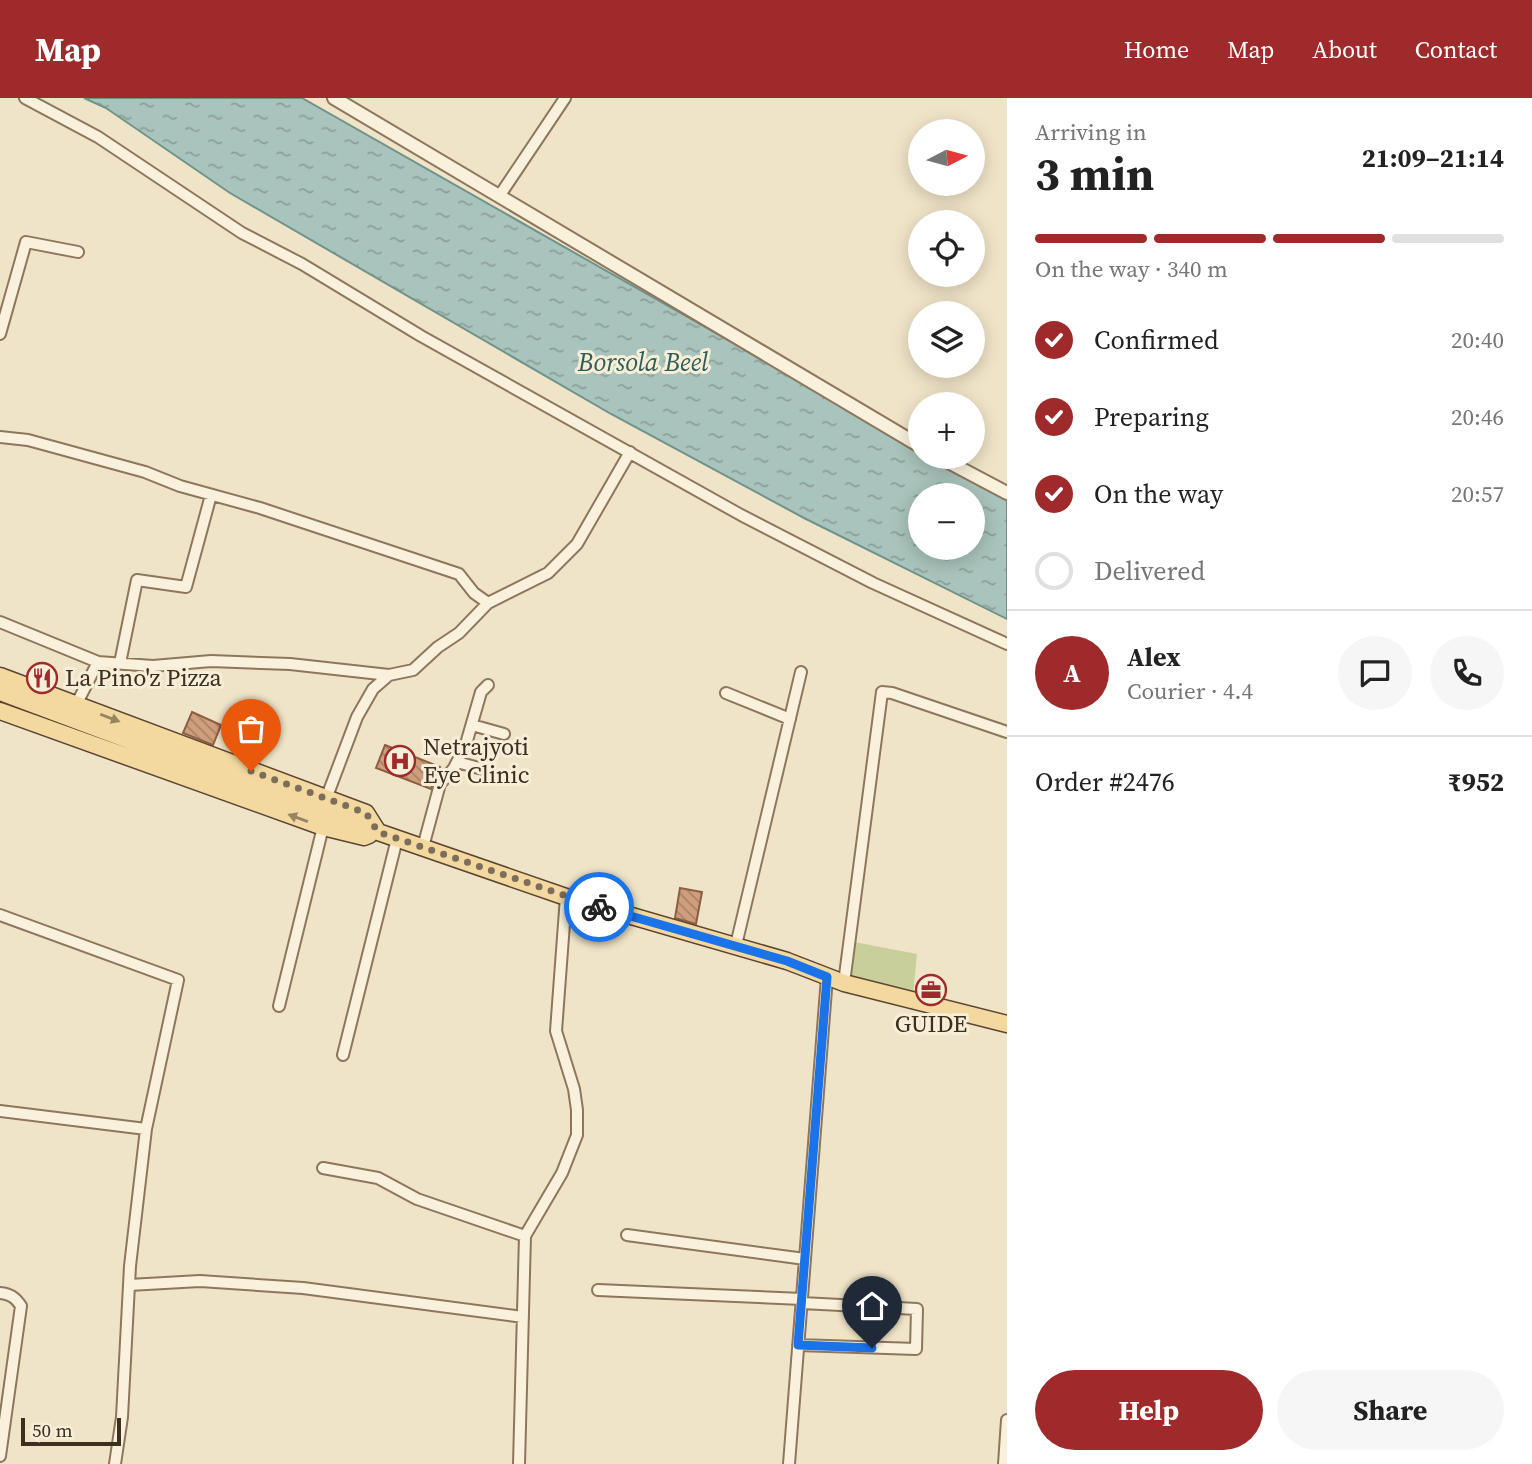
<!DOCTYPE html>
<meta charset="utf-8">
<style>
:root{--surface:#fff;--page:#f6f6f6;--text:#222;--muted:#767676;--line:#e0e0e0;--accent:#9e2a2b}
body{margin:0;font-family:"Source Serif 4",serif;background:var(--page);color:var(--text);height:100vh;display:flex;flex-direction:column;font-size:26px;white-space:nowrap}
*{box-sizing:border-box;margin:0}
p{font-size:23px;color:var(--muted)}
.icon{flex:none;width:38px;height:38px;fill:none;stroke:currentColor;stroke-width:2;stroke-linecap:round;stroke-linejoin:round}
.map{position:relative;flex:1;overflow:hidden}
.details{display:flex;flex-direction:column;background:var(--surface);width:525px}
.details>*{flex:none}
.needle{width:46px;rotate:84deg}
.buttons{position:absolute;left:908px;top:21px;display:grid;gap:14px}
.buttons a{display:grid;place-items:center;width:77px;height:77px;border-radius:50%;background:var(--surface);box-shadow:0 4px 18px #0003;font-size:35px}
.scale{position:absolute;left:21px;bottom:18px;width:100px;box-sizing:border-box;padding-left:7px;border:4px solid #3d2e20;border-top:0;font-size:19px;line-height:24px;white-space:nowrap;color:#3d2e20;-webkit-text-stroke:5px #f7eed8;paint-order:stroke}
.pin{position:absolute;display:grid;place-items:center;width:60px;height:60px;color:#fff;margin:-72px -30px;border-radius:50% 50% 50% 0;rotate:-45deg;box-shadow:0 0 7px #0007}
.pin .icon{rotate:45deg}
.courier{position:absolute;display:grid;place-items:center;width:70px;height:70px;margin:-35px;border:5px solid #1a73e8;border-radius:50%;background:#fff;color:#222;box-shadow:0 2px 9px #0007}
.head em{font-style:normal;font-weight:700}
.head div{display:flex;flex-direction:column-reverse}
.head{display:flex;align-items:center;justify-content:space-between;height:119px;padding:0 28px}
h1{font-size:46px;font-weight:700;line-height:52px}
.bar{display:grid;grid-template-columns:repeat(4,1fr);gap:10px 7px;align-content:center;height:84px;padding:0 28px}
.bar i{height:9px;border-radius:5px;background:var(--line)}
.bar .on{background:var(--accent)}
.bar p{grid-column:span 4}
.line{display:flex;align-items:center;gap:18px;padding:0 28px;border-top:2px solid var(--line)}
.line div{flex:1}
.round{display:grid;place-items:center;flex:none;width:74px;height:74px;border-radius:37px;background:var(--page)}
ol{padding:0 28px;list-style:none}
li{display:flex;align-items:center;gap:21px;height:77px}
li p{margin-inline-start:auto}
li .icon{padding:7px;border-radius:50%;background:var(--accent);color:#fff;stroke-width:4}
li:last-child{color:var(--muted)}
li i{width:38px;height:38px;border:4px solid var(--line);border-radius:50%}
.cta{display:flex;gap:14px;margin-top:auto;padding:14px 28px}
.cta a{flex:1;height:80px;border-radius:42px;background:var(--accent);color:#fff;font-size:28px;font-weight:700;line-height:80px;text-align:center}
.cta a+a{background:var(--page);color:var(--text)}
header{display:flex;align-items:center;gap:42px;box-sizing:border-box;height:98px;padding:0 35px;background:var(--accent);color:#fff}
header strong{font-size:33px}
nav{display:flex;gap:38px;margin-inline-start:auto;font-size:24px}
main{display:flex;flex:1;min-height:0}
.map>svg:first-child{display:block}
.park{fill:#c9cf9b}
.water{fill:url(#water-ripples);stroke:#6f938a;stroke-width:2;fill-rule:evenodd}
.building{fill:url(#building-back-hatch);stroke:#8d5f41;stroke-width:2}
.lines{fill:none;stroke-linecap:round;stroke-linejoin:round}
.minor-casing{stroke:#8d765c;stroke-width:14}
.tertiary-casing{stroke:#8d765c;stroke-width:16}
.primary-casing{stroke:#5b4430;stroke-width:19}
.minor{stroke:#faf1dc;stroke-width:10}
.tertiary{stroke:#faf1dc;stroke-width:12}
.primary{stroke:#f3d9a0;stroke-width:16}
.oneway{fill:#988460}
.done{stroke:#7c6e5b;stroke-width:7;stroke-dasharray:0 12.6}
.route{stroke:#1a73e8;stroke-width:9}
.labels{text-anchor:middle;stroke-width:6;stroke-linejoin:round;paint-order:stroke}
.poi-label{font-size:24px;fill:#3d2e20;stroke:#f7eed8;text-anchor:start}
.water-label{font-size:26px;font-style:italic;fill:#2f5d5a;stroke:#f7eed8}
</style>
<header>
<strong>Map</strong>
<nav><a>Home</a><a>Map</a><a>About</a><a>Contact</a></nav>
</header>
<main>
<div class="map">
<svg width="1007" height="1366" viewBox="0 0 1007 1366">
<defs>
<pattern id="water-ripples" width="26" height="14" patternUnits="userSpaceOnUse" patternTransform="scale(1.75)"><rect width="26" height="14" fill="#a9c4bc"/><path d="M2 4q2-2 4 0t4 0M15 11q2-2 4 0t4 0" fill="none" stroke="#8ba098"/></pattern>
<pattern id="building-back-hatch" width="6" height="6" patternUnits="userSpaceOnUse" patternTransform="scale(1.75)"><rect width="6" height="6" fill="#cf9f7d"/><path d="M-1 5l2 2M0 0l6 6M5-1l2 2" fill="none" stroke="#a98266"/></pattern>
</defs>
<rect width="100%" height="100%" fill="#f0e4c8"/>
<path class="park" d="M 854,844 L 917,856 L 913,898 L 849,883 Z"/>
<path class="water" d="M 84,0 L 302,0 L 920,351 L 920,359 L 935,359 L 1007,398 L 1007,521 L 804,420 L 611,316 L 230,95 L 106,10 ZM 920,397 L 973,397 L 973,450 L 920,450 Z"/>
<path class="building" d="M 192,614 L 221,627 L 213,647 L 183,635 Z
M 385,647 L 440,669 L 431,691 L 376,670 Z
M 680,790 L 702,794 L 696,826 L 675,820 Z"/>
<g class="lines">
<g class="minor-casing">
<path id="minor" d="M 25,0 L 98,39 L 242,135 L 302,166 L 421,238 L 741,417 L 873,485 L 1007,546
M 500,97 L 565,0
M 0,236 L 26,144 L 78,154
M 0,339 L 28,342 L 145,374 L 180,388 L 260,410 L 459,476 L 474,495 L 488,505 L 459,535 L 438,549 L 413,572 L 389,577 L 373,591 L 357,619 L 326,701
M 488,505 L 548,475 L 577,446 L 630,354
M 0,524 L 98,564 L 76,607
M 98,564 L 153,568 L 211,563 L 290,566 L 389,577
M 120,565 L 137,482 L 186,489 L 211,397
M 726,595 L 790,621
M 472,627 L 504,636
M 457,664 L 486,672
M 423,749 L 440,686 L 454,670 L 466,646 L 481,594 L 488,587
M 0,817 L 178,882 L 146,1031
M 736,847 L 801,574
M 844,885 L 882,594 L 892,595 L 1007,634
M 279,908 L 323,729
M 343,957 L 397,741
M 0,1013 L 146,1031 L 130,1168 L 122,1319 L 115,1366
M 323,1070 L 378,1080 L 417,1101 L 525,1138
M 627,1137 L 805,1161
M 129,1187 L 200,1183 L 303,1190 L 523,1219
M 598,1192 L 802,1201
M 0,1195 C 10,1196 15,1199 21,1208 L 0,1358
M 798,1247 L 916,1251 L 917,1211 L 802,1205
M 519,1366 L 525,1138 L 562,1075 L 577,1037 L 577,1012 L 574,991 L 556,933 L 566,799
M 789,1366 L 827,879
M 1004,1366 L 1007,1322"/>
</g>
<g class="tertiary-casing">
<path id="tertiary" d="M 334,0 L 920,348
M 939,359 L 1007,395"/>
</g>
<g class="primary-casing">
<path id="primary" d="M 0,578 L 366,715 L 378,734
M 0,594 L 326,716 L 566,799 L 787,863 L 844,885 L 1007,926
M 0,613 L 323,729 L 364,739 L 369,737"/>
</g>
<use href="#minor" class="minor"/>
<use href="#tertiary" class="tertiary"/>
<use href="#primary" class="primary"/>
</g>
<defs><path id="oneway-solid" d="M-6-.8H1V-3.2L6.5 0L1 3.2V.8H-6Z" transform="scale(1.75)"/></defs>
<g class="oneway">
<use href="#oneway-solid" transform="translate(110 620) rotate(21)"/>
<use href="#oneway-solid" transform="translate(298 720) rotate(-160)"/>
</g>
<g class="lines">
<path class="done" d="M 251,673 L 366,715 L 378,734 L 599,809"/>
<path class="route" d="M 599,809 L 787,863 L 827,879 L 798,1247 L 872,1250"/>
</g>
<defs>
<g id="restaurant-ring" transform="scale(1.575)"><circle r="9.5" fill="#f7eed8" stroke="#9e2a2b" stroke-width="1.5"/><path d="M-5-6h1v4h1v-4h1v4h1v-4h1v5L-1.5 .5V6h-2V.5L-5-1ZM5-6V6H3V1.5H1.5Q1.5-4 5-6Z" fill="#9e2a2b"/></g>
<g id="hospital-ring" transform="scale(1.575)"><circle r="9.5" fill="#f7eed8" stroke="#9e2a2b" stroke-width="1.5"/><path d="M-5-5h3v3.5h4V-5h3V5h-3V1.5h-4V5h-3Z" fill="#9e2a2b"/></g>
<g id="office-ring" transform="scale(1.575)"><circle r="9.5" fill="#f7eed8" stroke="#9e2a2b" stroke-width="1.5"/><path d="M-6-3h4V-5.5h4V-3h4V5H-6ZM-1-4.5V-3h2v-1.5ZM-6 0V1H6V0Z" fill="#9e2a2b"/></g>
</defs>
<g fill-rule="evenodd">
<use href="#restaurant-ring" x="42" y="580"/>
<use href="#hospital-ring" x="400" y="663"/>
<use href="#office-ring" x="931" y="892"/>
</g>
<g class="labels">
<g class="poi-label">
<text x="65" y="588">La Pino'z Pizza</text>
<text x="423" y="657">Netrajyoti<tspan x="423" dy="28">Eye Clinic</tspan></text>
<text x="931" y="934" text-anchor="middle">GUIDE</text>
</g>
<g class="water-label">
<text x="643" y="273">Borsola Beel</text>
</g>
</g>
</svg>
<div class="buttons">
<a><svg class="needle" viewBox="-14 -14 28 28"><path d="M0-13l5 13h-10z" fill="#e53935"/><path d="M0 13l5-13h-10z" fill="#767676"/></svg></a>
<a><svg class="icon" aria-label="locate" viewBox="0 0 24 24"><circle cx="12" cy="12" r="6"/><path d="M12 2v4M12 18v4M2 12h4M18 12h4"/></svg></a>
<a><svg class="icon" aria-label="layers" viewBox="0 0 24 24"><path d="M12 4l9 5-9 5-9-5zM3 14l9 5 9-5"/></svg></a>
<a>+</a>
<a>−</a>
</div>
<div class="scale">50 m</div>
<div class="pin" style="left:251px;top:673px;background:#ea580c"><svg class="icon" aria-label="bag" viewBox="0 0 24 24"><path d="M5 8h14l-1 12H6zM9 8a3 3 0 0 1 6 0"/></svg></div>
<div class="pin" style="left:872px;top:1250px;background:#1f2937"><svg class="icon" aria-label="home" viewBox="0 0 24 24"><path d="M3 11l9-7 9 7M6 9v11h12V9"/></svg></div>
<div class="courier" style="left:599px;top:809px"><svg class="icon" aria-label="bike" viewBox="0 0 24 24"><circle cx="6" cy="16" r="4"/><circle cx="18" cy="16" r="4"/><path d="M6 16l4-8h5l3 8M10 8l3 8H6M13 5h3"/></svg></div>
</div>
<section class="details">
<div class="head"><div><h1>3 min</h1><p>Arriving in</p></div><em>21:09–21:14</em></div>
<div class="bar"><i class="on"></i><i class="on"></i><i class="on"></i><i></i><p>On the way · 340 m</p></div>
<ol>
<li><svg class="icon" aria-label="check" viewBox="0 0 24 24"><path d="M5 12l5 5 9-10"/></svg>Confirmed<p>20:40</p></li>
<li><svg class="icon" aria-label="check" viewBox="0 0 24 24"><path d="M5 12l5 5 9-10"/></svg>Preparing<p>20:46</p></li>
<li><svg class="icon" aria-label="check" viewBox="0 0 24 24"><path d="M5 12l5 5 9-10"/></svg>On the way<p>20:57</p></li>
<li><i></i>Delivered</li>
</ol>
<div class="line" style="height:126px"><b class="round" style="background:var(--accent);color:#fff">A</b><div><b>Alex</b><p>Courier · 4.4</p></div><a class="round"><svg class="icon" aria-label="chat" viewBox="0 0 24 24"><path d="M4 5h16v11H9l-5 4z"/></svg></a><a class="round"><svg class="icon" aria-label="phone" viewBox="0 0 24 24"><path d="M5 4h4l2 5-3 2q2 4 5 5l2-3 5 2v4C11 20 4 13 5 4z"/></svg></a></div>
<div class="line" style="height:91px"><div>Order #2476</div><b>₹952</b></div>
<div class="cta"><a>Help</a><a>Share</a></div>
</section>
</main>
